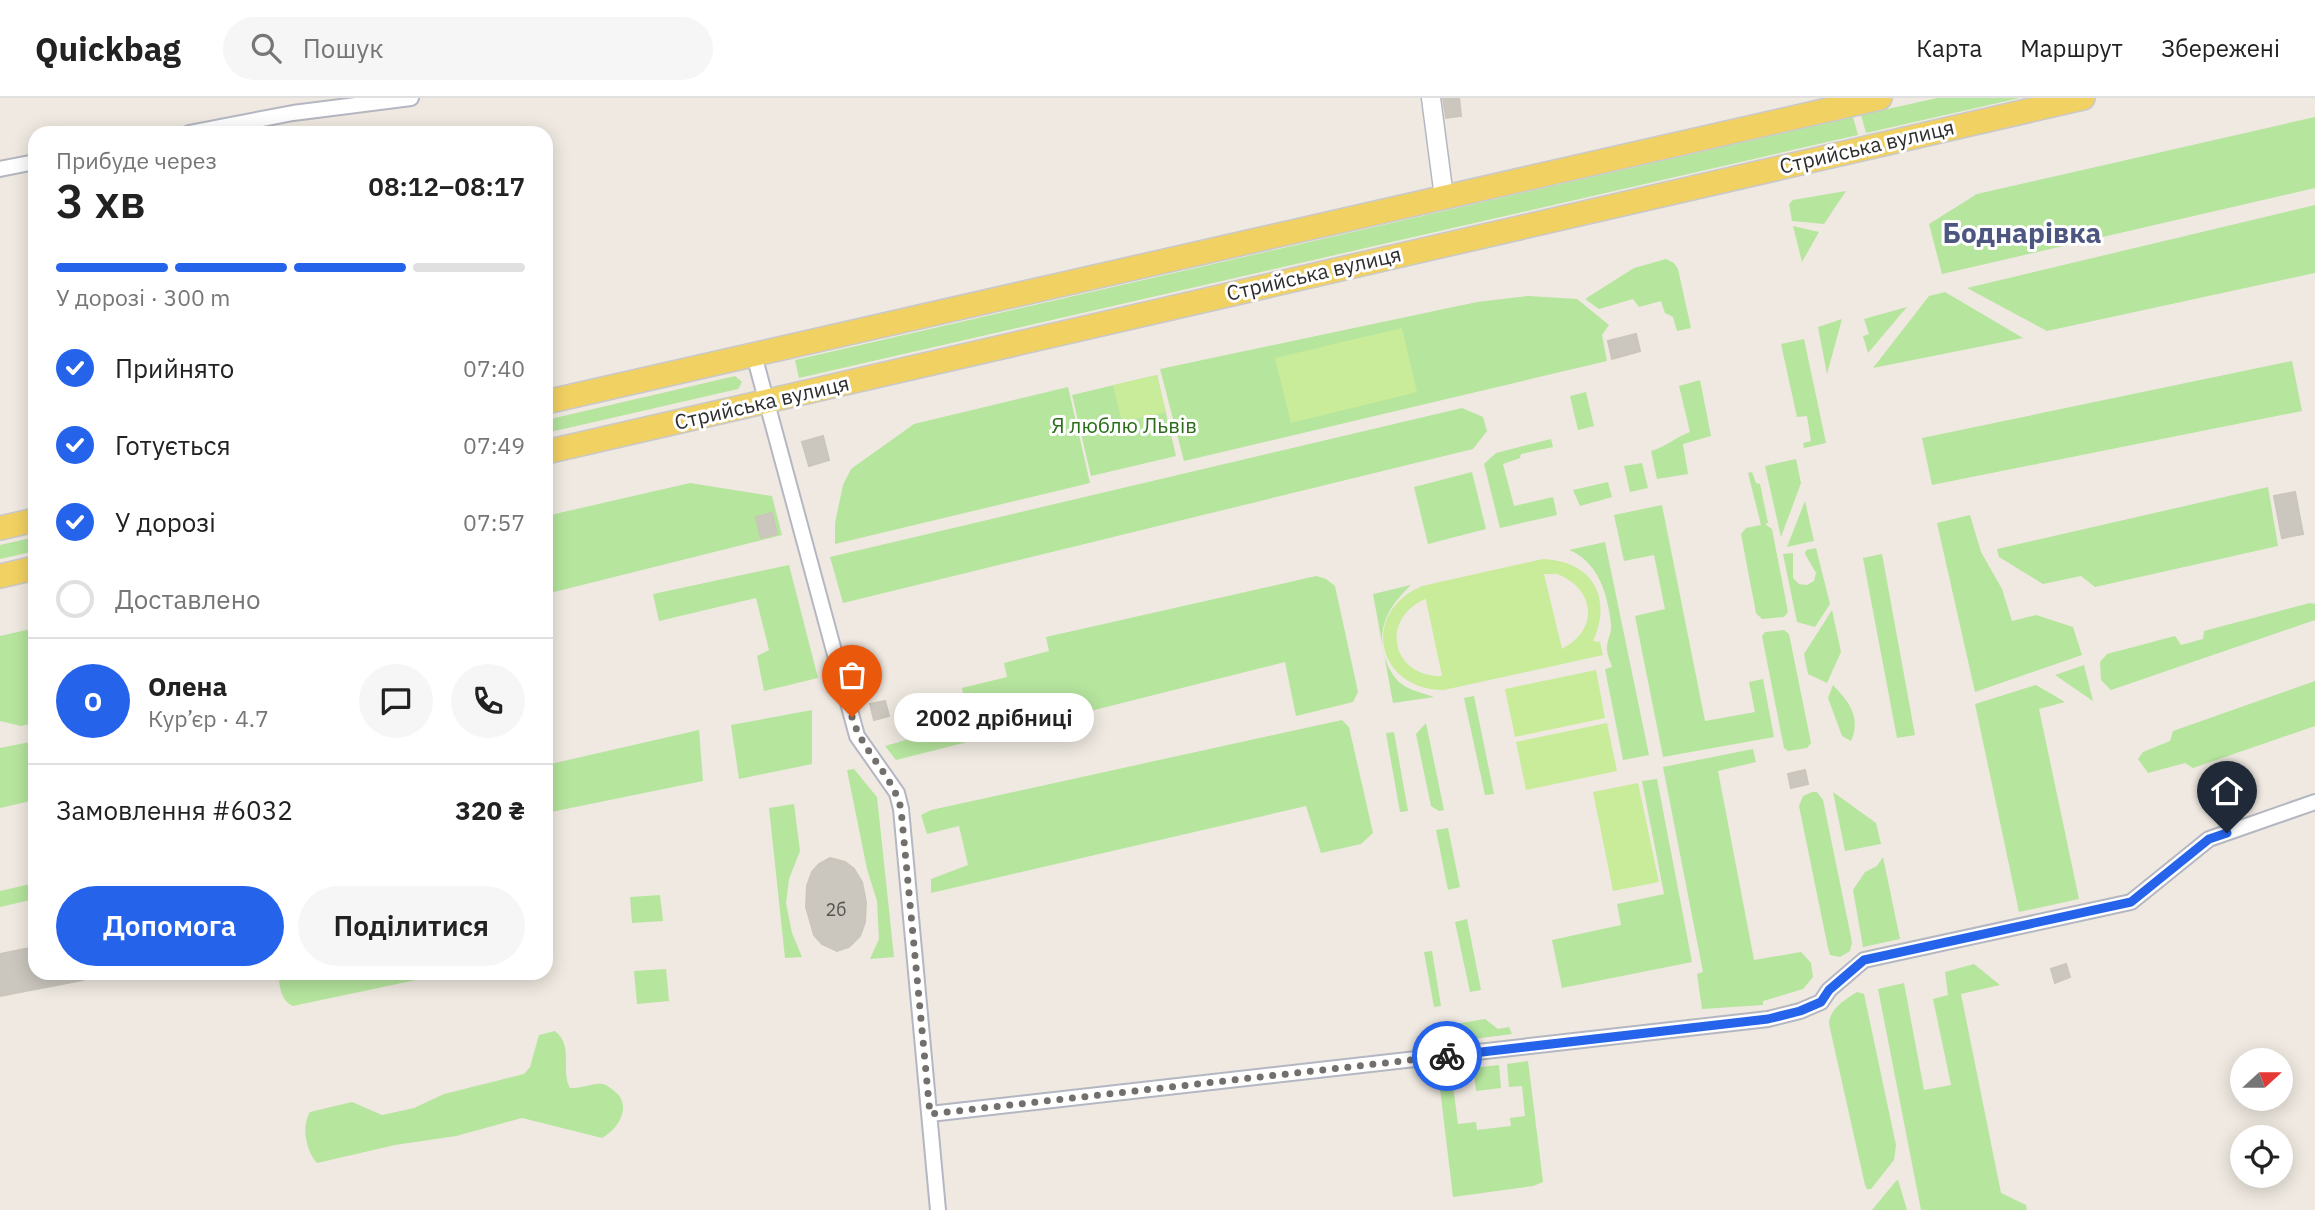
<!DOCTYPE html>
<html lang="uk">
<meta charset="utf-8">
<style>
:root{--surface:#fff;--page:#f6f6f6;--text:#222;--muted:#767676;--line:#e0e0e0;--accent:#2563eb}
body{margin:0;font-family:"IBM Plex Sans",sans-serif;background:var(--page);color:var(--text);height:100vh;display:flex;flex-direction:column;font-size:26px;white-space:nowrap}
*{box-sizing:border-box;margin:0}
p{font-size:23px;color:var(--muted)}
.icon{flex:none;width:38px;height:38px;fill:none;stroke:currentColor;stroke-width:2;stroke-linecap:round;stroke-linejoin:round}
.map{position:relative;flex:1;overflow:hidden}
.drawer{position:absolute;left:28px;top:28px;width:525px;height:854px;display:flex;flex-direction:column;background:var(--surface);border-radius:21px;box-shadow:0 4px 18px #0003}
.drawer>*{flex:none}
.needle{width:46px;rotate:69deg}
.fabs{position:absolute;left:2230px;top:950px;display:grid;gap:14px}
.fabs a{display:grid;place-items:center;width:63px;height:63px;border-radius:50%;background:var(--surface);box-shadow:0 4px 18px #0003;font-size:35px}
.pin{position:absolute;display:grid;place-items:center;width:60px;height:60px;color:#fff;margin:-72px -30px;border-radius:50% 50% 50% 0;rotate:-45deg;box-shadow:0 0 7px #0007}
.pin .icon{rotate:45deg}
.courier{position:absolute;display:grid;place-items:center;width:70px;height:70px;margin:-35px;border:5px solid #2563eb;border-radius:50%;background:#fff;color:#222;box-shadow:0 2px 9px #0007}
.bubble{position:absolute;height:49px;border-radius:24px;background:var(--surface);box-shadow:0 4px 18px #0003;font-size:23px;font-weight:600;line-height:49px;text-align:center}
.head em{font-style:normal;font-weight:600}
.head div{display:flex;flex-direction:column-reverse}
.head{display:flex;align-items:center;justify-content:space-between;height:119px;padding:0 28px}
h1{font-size:46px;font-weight:600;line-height:52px}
.bar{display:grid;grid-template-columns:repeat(4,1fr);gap:10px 7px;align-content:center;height:84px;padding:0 28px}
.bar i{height:9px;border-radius:5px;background:var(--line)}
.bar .on{background:var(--accent)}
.bar p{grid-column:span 4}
.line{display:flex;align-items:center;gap:18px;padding:0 28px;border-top:2px solid var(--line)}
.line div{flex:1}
.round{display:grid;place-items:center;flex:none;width:74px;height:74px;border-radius:37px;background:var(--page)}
ol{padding:0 28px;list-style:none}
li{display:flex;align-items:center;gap:21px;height:77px}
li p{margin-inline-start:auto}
li .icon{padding:7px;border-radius:50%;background:var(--accent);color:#fff;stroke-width:4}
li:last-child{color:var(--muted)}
li i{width:38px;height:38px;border:4px solid var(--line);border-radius:50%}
.cta{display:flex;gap:14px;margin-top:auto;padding:14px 28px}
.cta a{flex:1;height:80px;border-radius:42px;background:var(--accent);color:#fff;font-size:28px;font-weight:600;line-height:80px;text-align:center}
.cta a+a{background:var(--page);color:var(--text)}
header{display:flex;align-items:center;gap:42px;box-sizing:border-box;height:98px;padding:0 35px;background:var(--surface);border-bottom:2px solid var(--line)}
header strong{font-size:33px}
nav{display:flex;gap:38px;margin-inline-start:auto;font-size:24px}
.search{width:490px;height:63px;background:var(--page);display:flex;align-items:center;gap:18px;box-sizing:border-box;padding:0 24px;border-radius:38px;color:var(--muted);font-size:26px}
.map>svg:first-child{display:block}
.green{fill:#b6e59e}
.pitch{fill:#c9ec9a;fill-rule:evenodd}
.building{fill:#cbc7bf;stroke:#cbc5ba;stroke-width:2}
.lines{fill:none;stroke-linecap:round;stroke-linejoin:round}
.minor-casing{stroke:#b4b7c1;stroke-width:18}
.tertiary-casing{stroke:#b4b7c1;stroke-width:21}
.primary-casing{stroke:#c9c9c9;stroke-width:26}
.minor{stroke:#fff;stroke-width:14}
.tertiary{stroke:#fff;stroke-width:18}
.primary{stroke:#f2d163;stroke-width:23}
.done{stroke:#726f6d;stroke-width:7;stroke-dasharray:0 12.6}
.route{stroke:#2563eb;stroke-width:9}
.labels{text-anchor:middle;stroke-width:6;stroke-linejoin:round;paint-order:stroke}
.number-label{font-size:18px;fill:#555452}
.street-label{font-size:21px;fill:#2e2e2e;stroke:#fff}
.park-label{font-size:21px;fill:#2c6e1b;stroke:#fff}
.district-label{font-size:28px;font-weight:bold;fill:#4d5680;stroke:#fff}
</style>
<header>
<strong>Quickbag</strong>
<div class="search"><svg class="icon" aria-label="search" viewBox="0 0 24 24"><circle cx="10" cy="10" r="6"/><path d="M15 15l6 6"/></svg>Пошук</div>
<nav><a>Карта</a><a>Маршрут</a><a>Збережені</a></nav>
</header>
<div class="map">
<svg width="2315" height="1112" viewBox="0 0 2315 1112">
<rect width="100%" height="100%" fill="#efe9e1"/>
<path class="green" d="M 1937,0 L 2020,0 L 1866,35 L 1861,17 Z
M 1853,19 L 1858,37 L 799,280 L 795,262 Z
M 2315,19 L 2315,90 L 1942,176 L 1929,126 L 1977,96 Z
M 1846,93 L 1824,126 L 1792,123 L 1789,106 L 1793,102 Z
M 2315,107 L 2315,175 L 2047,233 L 1967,190 Z
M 1793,128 L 1819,134 L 1802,164 Z
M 1666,161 L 1674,165 L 1678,171 L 1691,230 L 1677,233 L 1673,219 L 1665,215 L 1661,203 L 1639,209 L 1633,201 L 1599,211 L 1585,201 L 1634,170 Z
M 1945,194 L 2023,240 L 1873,270 L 1929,198 Z
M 1528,198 L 1577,201 L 1609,227 L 1602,237 L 1607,263 L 1184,363 L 1160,271 L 1477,204 Z
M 1907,209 L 1868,255 L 1863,238 L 1869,236 L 1864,221 Z
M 1842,221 L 1827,276 L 1818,229 Z
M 1804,241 L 1826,345 L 1804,350 L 1803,345 L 1811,343 L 1807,318 L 1797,319 L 1781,246 Z
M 2292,263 L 2302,313 L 1932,387 L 1922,340 Z
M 1157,277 L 1176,358 L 1091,378 L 1072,297 Z
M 735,278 L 742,284 L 738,291 L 546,335 L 546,322 Z
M 1700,282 L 1711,338 L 1683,346 L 1688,376 L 1657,381 L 1651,353 C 1668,348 1674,340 1690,334 L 1679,288 Z
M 1068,289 L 1090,385 L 835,446 L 835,425 L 843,387 L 851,371 L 914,326 Z
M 1586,294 L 1594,328 L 1578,332 L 1570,298 Z
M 1462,310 L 1483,319 L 1487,333 L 1473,351 L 843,505 L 830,459 Z
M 1551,341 L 1553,349 L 1521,356 L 1520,360 L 1503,366 L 1514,408 L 1553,399 L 1557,417 L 1500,430 L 1484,366 L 1496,355 Z
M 1796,361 L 1801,385 L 1781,439 L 1765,368 Z
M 1642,365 L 1648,390 L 1630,394 L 1624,368 Z
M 1472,374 L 1486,431 L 1428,446 L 1414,389 Z
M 1752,374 L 1756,385 L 1760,386 L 1768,425 L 1765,426 L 1772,431 L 1788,514 L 1784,519 L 1762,521 L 1756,515 L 1741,436 L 1746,430 L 1761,427 L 1748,375 Z
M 1608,384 L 1612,399 L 1580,408 L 1573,392 Z
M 690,385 L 772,398 L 782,437 L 546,496 L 546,418 Z
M 2268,389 L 2278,448 L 2095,489 L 2081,478 L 2043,486 L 1999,459 L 1997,451 Z
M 1805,403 L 1814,443 L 1787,449 Z
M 1662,407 L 1705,623 L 1755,614 L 1749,584 L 1763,581 L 1774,639 L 1663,659 L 1635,518 L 1665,511 L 1654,457 L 1624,463 L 1614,417 Z
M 1970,417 L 1981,454 L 2002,491 L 2012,523 L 2036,517 L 2073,529 L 2082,557 L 1975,594 L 1937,425 Z
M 35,439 L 35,453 L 0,461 L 0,447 Z
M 1605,444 L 1649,657 L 1623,662 L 1605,571 L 1612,569 C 1610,563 1606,554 1607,548 C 1608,540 1612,534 1611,526 C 1608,497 1598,463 1569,452 Z
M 1816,450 L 1830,506 L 1815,529 L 1797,524 L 1783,456 L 1793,455 L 1793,480 L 1799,486 L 1807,487 L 1814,483 L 1816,475 L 1805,456 L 1806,452 Z
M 1882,456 L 1915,637 L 1897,640 L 1863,460 Z
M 789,467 L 818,580 L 764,593 L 757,558 L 769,552 L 756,500 L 659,523 L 653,496 Z
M 1316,478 L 1326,481 L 1335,488 L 1358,594 L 1353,604 L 1296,618 L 1285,564 L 896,662 L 885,648 L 968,624 L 962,590 L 1007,579 L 1004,565 L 1049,553 L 1046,539 Z
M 1411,487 C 1389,508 1376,529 1385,560 C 1388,569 1392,577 1399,584 C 1408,592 1422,595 1434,599 L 1393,605 L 1373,496 Z
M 2310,505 L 2315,506 L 2315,522 L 2111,592 L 2101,582 L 2100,564 L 2107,556 L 2175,538 L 2181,547 L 2203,541 L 2204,533 Z
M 1832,512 L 1841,554 L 1827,585 L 1808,576 L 1804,556 Z
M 35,530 L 35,625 L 21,628 L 0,623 L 0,538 Z
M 1784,532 L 1789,536 L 1811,645 L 1807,650 L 1788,653 L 1784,650 L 1762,538 L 1765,534 Z
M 2084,567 L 2093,603 L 2055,577 Z
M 2315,583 L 2315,628 L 2193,670 L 2185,665 L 2148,675 L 2138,661 L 2143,654 L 2170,643 L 2173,633 Z
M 1833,587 C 1850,605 1861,619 1851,643 L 1842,638 L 1828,600 Z
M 2036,587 L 2065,604 L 2039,611 L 2079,801 L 2019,814 L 1975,606 Z
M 1474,598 L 1494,696 L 1485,697 L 1464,600 Z
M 812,612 L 812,666 L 739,681 L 731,627 Z
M 1342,622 L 1349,629 L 1373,735 L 1361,746 L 1321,755 L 1306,708 L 931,795 L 931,781 L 968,767 L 959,728 L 927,736 L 921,717 L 931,712 Z
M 1426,625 L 1444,712 L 1439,713 L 1431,708 L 1416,636 Z
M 699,632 L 703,683 L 546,715 L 546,667 Z
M 1394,634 L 1408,713 L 1400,714 L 1386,635 Z
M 35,643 L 35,702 L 0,710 L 0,650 Z
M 1753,651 L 1756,664 L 1718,673 L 1754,862 L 1801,854 L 1811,865 L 1813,879 L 1803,891 L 1763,903 L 1763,907 L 1702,911 L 1697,876 L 1703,874 L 1663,669 Z
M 854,671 L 877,699 L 894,859 L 870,861 L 879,841 L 877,803 L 867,771 L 847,672 Z
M 1657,681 L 1692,864 L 1562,890 L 1552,842 L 1621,827 L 1617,806 L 1664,796 L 1642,683 Z
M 1812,694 L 1817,694 L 1823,702 L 1852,844 L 1850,853 L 1840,859 L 1830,857 L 1828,850 L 1799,708 L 1803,698 Z
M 1833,694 L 1876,725 L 1881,746 L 1845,753 Z
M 794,706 L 800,753 L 789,781 L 786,805 L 792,835 L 802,859 L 785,860 L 769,710 Z
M 1448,730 L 1460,789 L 1448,792 L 1436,732 Z
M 1883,759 L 1900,841 L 1863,849 L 1853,792 L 1865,774 L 1877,768 Z
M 35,785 L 35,801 L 0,809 L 0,793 Z
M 660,797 L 663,823 L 632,825 L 630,799 Z
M 1467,821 L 1481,892 L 1470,894 L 1455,824 Z
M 1432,853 L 1441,908 L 1434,909 L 1424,854 Z
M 1974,866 L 2000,887 L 1961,896 L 2001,1095 L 2026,1107 L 2027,1112 L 1921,1112 L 1878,891 L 1904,885 L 1924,992 L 1951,987 L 1933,901 L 1948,897 L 1945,874 Z
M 666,871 L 669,903 L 637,906 L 634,873 Z
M 278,875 L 449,875 L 293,908 C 280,902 280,888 278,875 Z
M 1857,894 L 1864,896 L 1896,1047 L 1894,1062 L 1871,1091 L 1867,1091 L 1865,1087 L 1829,926 C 1829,911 1846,901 1857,894 Z
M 1485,921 L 1498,931 L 1509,929 L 1512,936 L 1458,943 L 1455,926 Z
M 555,933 C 574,947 560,972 570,990 C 581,991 593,984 603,986 C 607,987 610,990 613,992 C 633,1006 620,1030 602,1040 L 522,1020 L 456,1038 L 395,1047 L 317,1065 C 306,1053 301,1028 310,1014 L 352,1004 L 382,1017 L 414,1010 L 444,996 L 524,976 L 530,969 L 539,937 Z
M 1528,963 L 1543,1084 L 1533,1088 L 1453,1099 L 1438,974 L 1451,972 L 1458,1026 L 1476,1024 L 1477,1032 L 1511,1028 L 1510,1020 L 1525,1018 L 1522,988 L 1509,989 L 1507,966 Z
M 1499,967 L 1501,990 L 1476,993 L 1473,970 Z
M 1898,1082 L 1907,1112 L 1872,1112 L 1896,1083 Z"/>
<path class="pitch" d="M 1402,230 L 1417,294 L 1291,325 L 1275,260 Z
M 1157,277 L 1166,314 L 1122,324 L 1113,287 Z
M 1543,461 C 1592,463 1613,499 1593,543 L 1600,544 L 1603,557 L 1444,592 C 1377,592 1359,515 1422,488 ZM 1557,476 C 1596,491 1599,532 1562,551 L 1544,476 ZM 1425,501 L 1426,502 L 1442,578 C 1392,579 1379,522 1425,501 Z
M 1596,572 L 1605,620 L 1515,639 L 1505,591 Z
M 1607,625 L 1617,673 L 1526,692 L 1516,644 Z
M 1638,685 L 1659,784 L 1613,793 L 1593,694 Z"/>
<path class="building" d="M 1443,0 L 1459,0 L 1461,18 L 1446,20 Z
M 1636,236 L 1640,253 L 1612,261 L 1608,243 Z
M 823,338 L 829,362 L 809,368 L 802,344 Z
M 2295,394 L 2303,436 L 2282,440 L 2274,398 Z
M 772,415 L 777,436 L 761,440 L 756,419 Z
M 885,603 L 889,618 L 874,622 L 870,606 Z
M 1805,672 L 1808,686 L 1791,690 L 1788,676 Z
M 830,760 L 845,764 L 854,771 L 862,784 L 866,804 L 865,824 L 860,838 L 849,849 L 837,853 L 822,846 L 814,837 L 806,809 L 807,788 L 812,774 L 819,766 Z
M 35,849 L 35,875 L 82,875 L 83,882 L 0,898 L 0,856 Z
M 2066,866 L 2070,879 L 2055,885 L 2051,871 Z"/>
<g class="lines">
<g class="minor-casing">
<path id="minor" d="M 189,35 L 293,15 L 411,0
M 0,71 L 35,64
M 754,257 L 857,638 L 897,695 L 901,711 L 938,1112
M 930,1016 L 1768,921 L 1800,913 L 1821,904 L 1829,892 L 1864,862 L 2131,804 L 2209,741 L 2315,704"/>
</g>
<g class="tertiary-casing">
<path id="tertiary" d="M 1431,0 L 1444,99"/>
</g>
<g class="primary-casing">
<path id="primary" d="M 546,304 L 1880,0
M 546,354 L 2083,0
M 0,430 L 35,422
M 0,478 L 35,470"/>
</g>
<use href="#minor" class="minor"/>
<use href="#tertiary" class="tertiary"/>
<use href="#primary" class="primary"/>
</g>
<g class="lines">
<path class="done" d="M 852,619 C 862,654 893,677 901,711 L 930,1016 L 1447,958"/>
<path class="route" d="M 1447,958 L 1768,921 L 1800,913 L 1821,904 L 1829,892 L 1864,862 L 2131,804 L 2209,741 L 2227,735"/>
</g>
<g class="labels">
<g class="number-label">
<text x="836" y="818">2б</text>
</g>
<g class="street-label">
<text transform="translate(1867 49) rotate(-13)" y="7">Стрийська вулиця</text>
<text transform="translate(1314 176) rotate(-13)" y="7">Стрийська вулиця</text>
<text transform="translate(762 305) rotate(-13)" y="7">Стрийська вулиця</text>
</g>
<g class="park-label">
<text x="1124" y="335">Я люблю Львів</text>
</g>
<g class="district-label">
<text x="2022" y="145">Боднарівка</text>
</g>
</g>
</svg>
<div class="fabs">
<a><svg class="needle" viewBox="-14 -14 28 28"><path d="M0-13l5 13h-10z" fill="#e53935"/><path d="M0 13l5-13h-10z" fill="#767676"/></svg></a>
<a><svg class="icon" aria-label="locate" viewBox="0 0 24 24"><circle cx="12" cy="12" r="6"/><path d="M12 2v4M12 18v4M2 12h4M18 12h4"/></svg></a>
</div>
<div class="pin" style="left:852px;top:619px;background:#ea580c"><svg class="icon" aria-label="bag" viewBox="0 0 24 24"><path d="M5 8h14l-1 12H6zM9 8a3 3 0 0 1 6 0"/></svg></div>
<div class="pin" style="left:2227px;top:735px;background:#1f2937"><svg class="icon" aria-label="home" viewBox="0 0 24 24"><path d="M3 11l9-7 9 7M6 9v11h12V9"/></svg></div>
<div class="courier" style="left:1447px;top:958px"><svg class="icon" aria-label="bike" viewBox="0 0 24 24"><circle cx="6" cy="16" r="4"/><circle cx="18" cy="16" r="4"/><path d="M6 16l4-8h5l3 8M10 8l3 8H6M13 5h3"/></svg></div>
<div class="bubble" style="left:894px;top:595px;width:200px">2002 дрібниці</div>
<section class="drawer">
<div class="head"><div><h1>3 хв</h1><p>Прибуде через</p></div><em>08:12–08:17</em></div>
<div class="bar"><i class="on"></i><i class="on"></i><i class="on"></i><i></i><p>У дорозі · 300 m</p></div>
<ol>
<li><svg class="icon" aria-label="check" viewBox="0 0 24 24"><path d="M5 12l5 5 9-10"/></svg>Прийнято<p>07:40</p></li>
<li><svg class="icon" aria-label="check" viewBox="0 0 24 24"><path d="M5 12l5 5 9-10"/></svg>Готується<p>07:49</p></li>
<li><svg class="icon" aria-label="check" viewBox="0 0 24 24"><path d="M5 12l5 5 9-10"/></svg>У дорозі<p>07:57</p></li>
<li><i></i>Доставлено</li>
</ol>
<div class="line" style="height:126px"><b class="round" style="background:var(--accent);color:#fff">О</b><div><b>Олена</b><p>Кур’єр · 4.7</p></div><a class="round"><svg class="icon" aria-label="chat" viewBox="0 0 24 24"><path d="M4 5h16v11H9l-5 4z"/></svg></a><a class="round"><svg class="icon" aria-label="phone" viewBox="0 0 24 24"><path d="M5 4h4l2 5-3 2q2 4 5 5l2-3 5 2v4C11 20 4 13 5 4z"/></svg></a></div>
<div class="line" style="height:91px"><div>Замовлення #6032</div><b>320 ₴</b></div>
<div class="cta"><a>Допомога</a><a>Поділитися</a></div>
</section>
</div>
